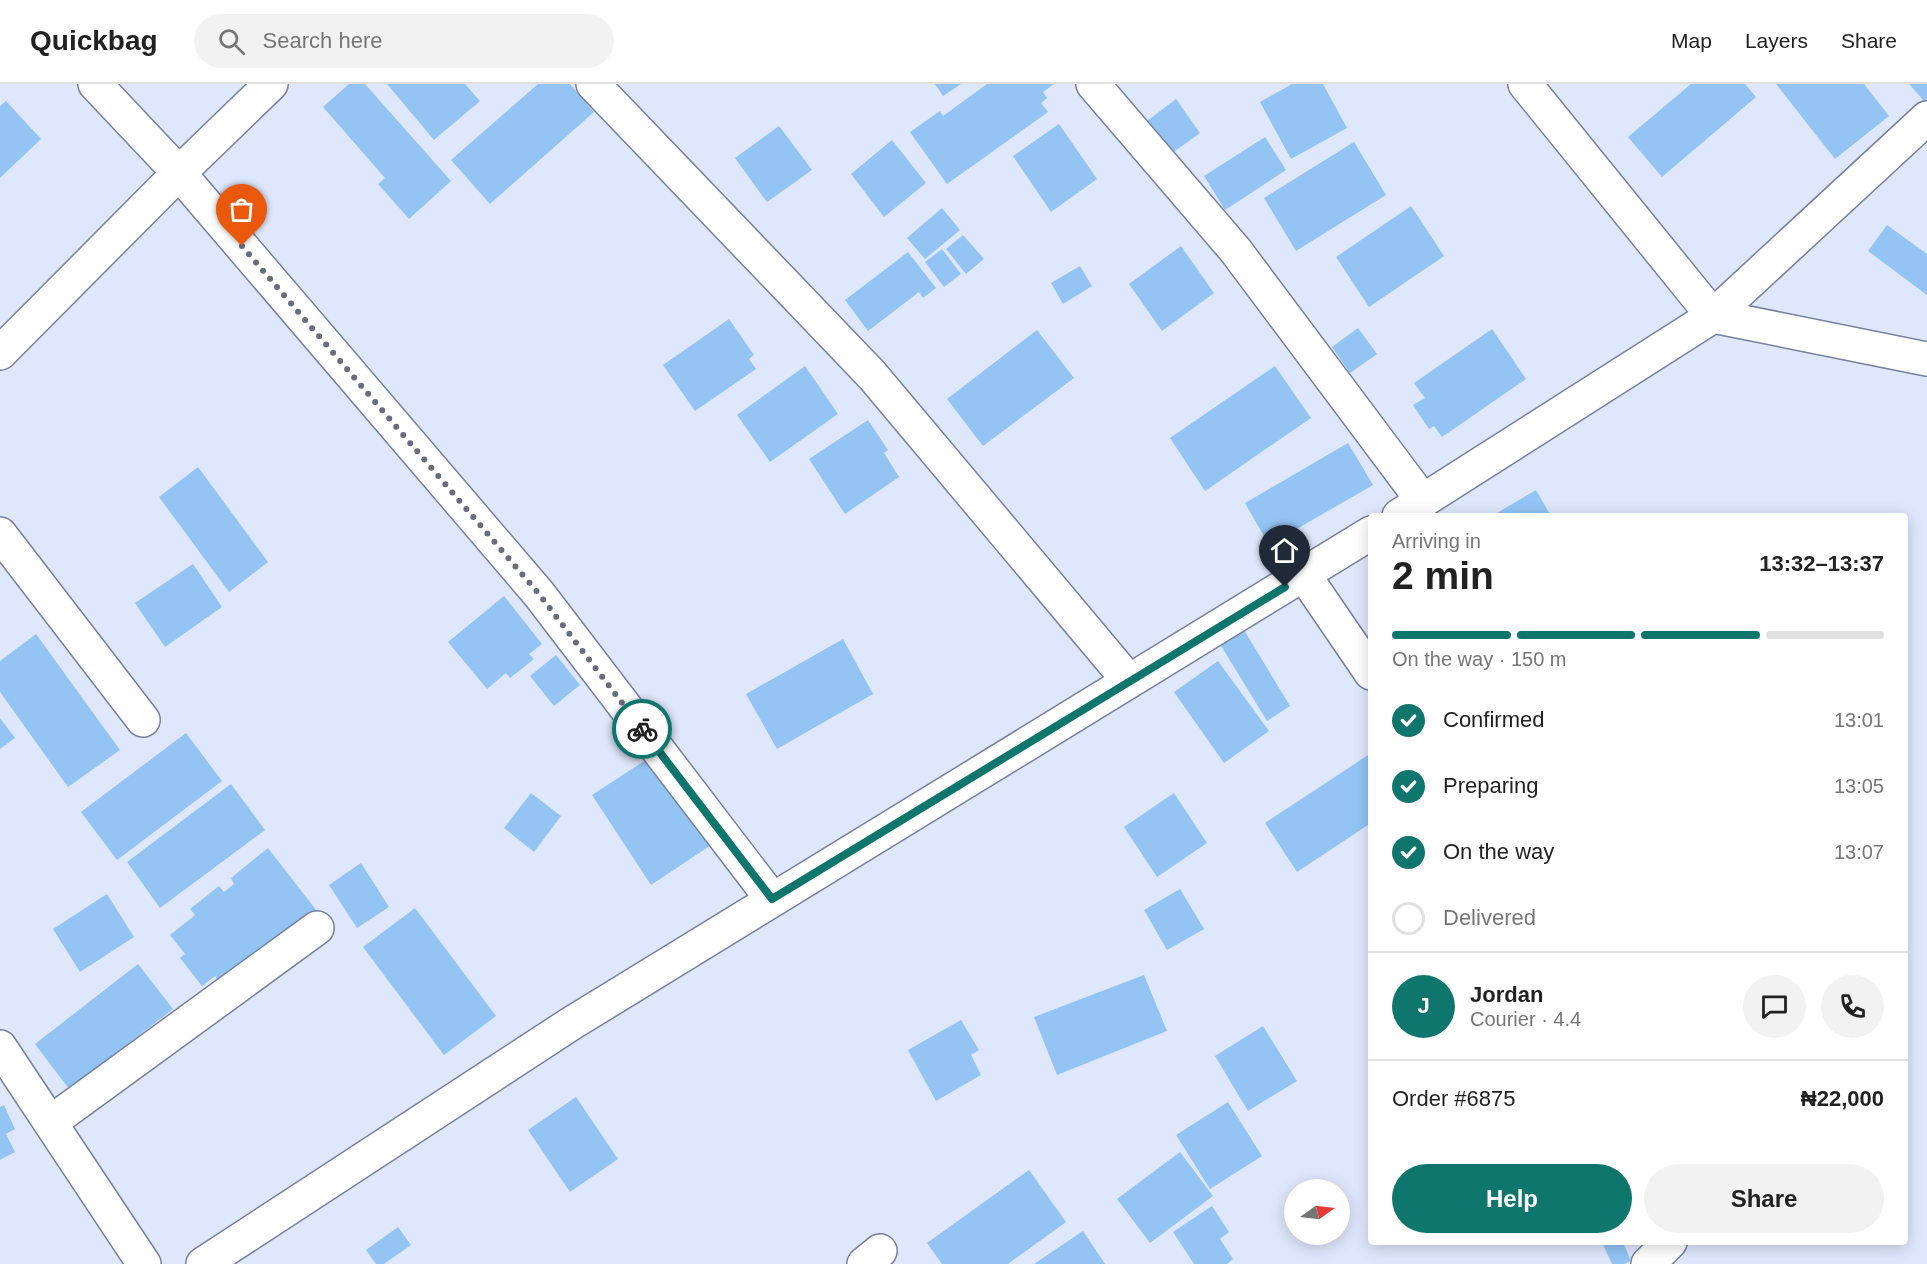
<!DOCTYPE html>
<meta charset="utf-8">
<style>
:root{--surface:#fff;--page:#f2f2f2;--text:#222;--muted:#767676;--line:#e0e0e0;--accent:#0f766e}
body{margin:0;font-family:Arial,sans-serif;background:var(--page);color:var(--text);height:100vh;display:flex;flex-direction:column;font-size:22px;white-space:nowrap}
*{box-sizing:border-box;margin:0}
p{font-size:20px;color:var(--muted)}
.icon{flex:none;width:33px;height:33px;fill:none;stroke:currentColor;stroke-width:2;stroke-linecap:round;stroke-linejoin:round}
.map{position:relative;flex:1;overflow:hidden}
.drawer{position:absolute;left:1368px;top:429px;width:540px;height:732px;display:flex;flex-direction:column;background:var(--surface);border-radius:6px;box-shadow:0 3px 15px #0003}
.drawer>*{flex:none}
.needle{width:39px;rotate:76deg}
.fabs{position:absolute;left:1284px;top:1095px;display:grid;gap:12px}
.fabs a{display:grid;place-items:center;width:66px;height:66px;border-radius:50%;background:var(--surface);box-shadow:0 3px 15px #0003;font-size:30px}
.pin{position:absolute;display:grid;place-items:center;width:51px;height:51px;color:#fff;margin:-62px -26px;border-radius:50% 50% 50% 0;rotate:-45deg;box-shadow:0 0 6px #0007}
.pin .icon{rotate:45deg}
.courier{position:absolute;display:grid;place-items:center;width:60px;height:60px;margin:-30px;border:4px solid #0f766e;border-radius:50%;background:#fff;color:#222;box-shadow:0 2px 8px #0007}
.headline em{font-style:normal;font-weight:800}
.headline div{display:flex;flex-direction:column-reverse}
.headline{display:flex;align-items:center;justify-content:space-between;height:102px;padding:0 24px}
h1{font-size:39px;font-weight:800;line-height:45px}
.bar{display:grid;grid-template-columns:repeat(4,1fr);gap:9px 6px;align-content:center;height:72px;padding:0 24px}
.bar i{height:8px;border-radius:4px;background:var(--line)}
.bar .selected{background:var(--accent)}
.bar p{grid-column:span 4}
.line{display:flex;align-items:center;gap:15px;padding:0 24px;border-top:2px solid var(--line)}
.line div{flex:1}
.round{display:grid;place-items:center;flex:none;width:63px;height:63px;border-radius:32px;background:var(--page)}
ol{padding:0 24px;list-style:none}
li{display:flex;align-items:center;gap:18px;height:66px}
li p{margin-inline-start:auto}
li .icon{padding:6px;border-radius:50%;background:var(--accent);color:#fff;stroke-width:4}
li:last-child{color:var(--muted)}
li i{width:33px;height:33px;border:3px solid var(--line);border-radius:50%}
.primary-button{display:flex;gap:12px;margin-top:auto;padding:12px 24px}
.primary-button a{flex:1;height:69px;border-radius:36px;background:var(--accent);color:#fff;font-size:24px;font-weight:800;line-height:69px;text-align:center}
.primary-button a+a{background:var(--page);color:var(--text)}
header{display:flex;align-items:center;gap:36px;box-sizing:border-box;height:84px;padding:0 30px;background:var(--surface);border-bottom:2px solid var(--line)}
header strong{font-size:28px}
nav{display:flex;gap:33px;margin-inline-start:auto;font-size:21px}
.search{width:420px;height:54px;background:var(--page);display:flex;align-items:center;gap:15px;box-sizing:border-box;padding:0 21px;border-radius:33px;color:var(--muted);font-size:22px}
.map>svg:first-child{display:block}
.building{fill:#93c4f4}
.lines{fill:none;stroke-linecap:round;stroke-linejoin:round}
.minor-casing{stroke:#74809f;stroke-width:36}
.minor{stroke:#fff;stroke-width:33}
.done{stroke:#676d7d;stroke-width:6;stroke-dasharray:0 10.8}
.route{stroke:#0f766e;stroke-width:8}
</style>
<header>
<strong>Quickbag</strong>
<div class="search"><svg class="icon" aria-label="search" viewBox="0 0 24 24"><circle cx="10" cy="10" r="6"/><path d="M15 15l6 6"/></svg>Search here</div>
<nav><a>Map</a><a>Layers</a><a>Share</a></nav>
</header>
<div class="map">
<svg width="1927" height="1180" viewBox="0 0 1927 1180">
<rect width="100%" height="100%" fill="#dfe7fc"/>
<path class="building" d="M 349,0 L 365,0 L 451,97 L 409,135 L 378,100 L 385,94 L 323,23 Z
M 387,0 L 465,0 L 480,17 L 434,56 Z
M 538,0 L 570,0 L 594,28 L 490,120 L 451,76 Z
M 935,0 L 961,0 L 943,12 Z
M 987,0 L 1054,0 L 1043,8 L 1047,14 L 1041,19 L 1048,28 L 947,100 L 910,48 L 940,27 L 943,32 Z
M 1292,0 L 1323,0 L 1347,44 L 1291,75 L 1260,18 Z
M 1691,0 L 1745,0 L 1756,13 L 1662,93 L 1628,53 Z
M 1776,0 L 1864,0 L 1889,32 L 1835,75 Z
M 1909,0 L 1927,0 L 1927,15 L 1924,17 Z
M 1176,15 L 1200,49 L 1171,70 L 1147,37 Z
M 6,17 L 41,55 L 0,94 L 0,22 Z
M 1059,40 L 1097,95 L 1051,128 L 1013,72 Z
M 779,42 L 812,86 L 767,118 L 735,74 Z
M 1265,53 L 1286,86 L 1225,126 L 1204,92 Z
M 892,56 L 926,99 L 884,133 L 851,90 Z
M 1354,58 L 1386,111 L 1296,167 L 1264,114 Z
M 1411,122 L 1444,172 L 1369,223 L 1336,173 Z
M 942,124 L 960,146 L 925,175 L 907,154 Z
M 1887,141 L 1927,170 L 1927,211 L 1868,167 Z
M 963,151 L 984,175 L 966,190 L 946,165 Z
M 1181,162 L 1214,209 L 1162,247 L 1129,200 Z
M 942,165 L 961,190 L 944,203 L 925,178 Z
M 908,168 L 936,204 L 923,214 L 919,208 L 868,247 L 845,216 Z
M 1080,182 L 1092,202 L 1063,220 L 1051,199 Z
M 729,235 L 754,271 L 749,275 L 756,285 L 695,327 L 663,281 Z
M 1358,244 L 1377,270 L 1350,289 L 1332,263 Z
M 1492,245 L 1526,295 L 1442,353 L 1434,342 L 1429,345 L 1413,321 L 1425,314 L 1414,299 Z
M 1037,246 L 1074,294 L 983,362 L 947,315 Z
M 805,282 L 838,330 L 770,378 L 737,331 Z
M 1275,282 L 1311,334 L 1205,407 L 1170,354 Z
M 868,336 L 888,366 L 884,369 L 899,393 L 845,430 L 809,375 Z
M 1348,359 L 1373,401 L 1269,461 L 1245,419 Z
M 198,383 L 268,478 L 229,508 L 159,413 Z
M 1536,406 L 1551,432 L 1492,432 Z
M 193,480 L 222,523 L 165,563 L 135,519 Z
M 504,512 L 542,560 L 529,570 L 534,575 L 510,594 L 506,589 L 487,605 L 448,558 Z
M 1244,546 L 1290,622 L 1267,637 L 1220,560 Z
M 36,550 L 120,666 L 68,703 L 0,608 L 0,577 Z
M 843,555 L 873,610 L 777,665 L 746,610 Z
M 556,571 L 580,601 L 554,622 L 530,592 Z
M 1218,577 L 1269,647 L 1224,679 L 1174,608 Z
M 0,634 L 15,654 L 0,665 Z
M 186,649 L 222,697 L 117,776 L 81,728 Z
M 1371,669 L 1371,739 L 1297,788 L 1265,739 Z
M 655,670 L 714,759 L 651,801 L 592,711 Z
M 231,700 L 265,746 L 160,824 L 127,778 Z
M 531,709 L 561,732 L 534,768 L 504,744 Z
M 1174,709 L 1207,759 L 1157,793 L 1124,743 Z
M 268,764 L 320,831 L 221,900 L 215,892 L 202,902 L 180,874 L 185,870 L 170,851 L 195,831 L 190,825 L 219,802 L 224,808 L 234,800 L 231,794 Z
M 361,779 L 389,823 L 357,844 L 329,801 Z
M 1180,805 L 1204,845 L 1167,866 L 1144,826 Z
M 107,810 L 134,853 L 80,888 L 53,845 Z
M 415,824 L 496,932 L 444,971 L 363,863 Z
M 138,880 L 173,925 L 69,1005 L 35,960 Z
M 1144,891 L 1167,947 L 1057,991 L 1034,933 Z
M 961,936 L 979,966 L 971,971 L 981,991 L 936,1017 L 908,966 Z
M 1263,942 L 1297,997 L 1248,1027 L 1215,972 Z
M 576,1013 L 618,1075 L 570,1108 L 528,1046 Z
M 1228,1018 L 1262,1072 L 1210,1105 L 1176,1051 Z
M 4,1021 L 15,1045 L 6,1050 L 15,1068 L 0,1076 L 0,1023 Z
M 1180,1068 L 1213,1112 L 1150,1159 L 1117,1115 Z
M 1029,1086 L 1066,1138 L 1008,1180 L 942,1180 L 927,1159 Z
M 1212,1122 L 1229,1148 L 1220,1155 L 1233,1175 L 1227,1180 L 1194,1180 L 1173,1148 Z
M 398,1143 L 411,1161 L 384,1180 L 376,1180 L 366,1166 Z
M 1083,1147 L 1105,1180 L 1034,1180 Z
M 1602,1158 L 1623,1158 L 1631,1177 L 1624,1180 L 1612,1180 Z"/>
<g class="lines">
<g class="minor-casing">
<path id="minor" d="M 95,0 L 179,89 L 539,510 L 772,815
M 593,0 L 872,291 L 1129,597
M 1093,0 L 1236,167 L 1423,417
M 1525,0 L 1713,232 L 1927,275
M 0,269 L 179,89 L 271,0
M 1399,432 L 1713,232 L 1927,34
M 0,450 L 143,636
M 1304,491 L 1371,589
M 0,963 L 144,1180
M 51,1038 L 317,844
M 203,1180 L 572,939 L 1371,449
M 864,1180 L 880,1167
M 1648,1180 L 1670,1158"/>
</g>
<use href="#minor" class="minor"/>
</g>
<g class="lines">
<path class="done" d="M 242,162 L 539,510 L 642,645"/>
<path class="route" d="M 642,645 L 772,815 L 1285,503"/>
</g>
</svg>
<div class="fabs">
<a><svg class="needle" viewBox="-14 -14 28 28"><path d="M0-13l5 13h-10z" fill="#e53935"/><path d="M0 13l5-13h-10z" fill="#767676"/></svg></a>
</div>
<div class="pin" style="left:242px;top:162px;background:#ea580c"><svg class="icon" aria-label="bag" viewBox="0 0 24 24"><path d="M5 8h14l-1 12H6zM9 8a3 3 0 0 1 6 0"/></svg></div>
<div class="pin" style="left:1285px;top:503px;background:#1f2937"><svg class="icon" aria-label="home" viewBox="0 0 24 24"><path d="M3 11l9-7 9 7M6 9v11h12V9"/></svg></div>
<div class="courier" style="left:642px;top:645px"><svg class="icon" aria-label="bike" viewBox="0 0 24 24"><circle cx="6" cy="16" r="4"/><circle cx="18" cy="16" r="4"/><path d="M6 16l4-8h5l3 8M10 8l3 8H6M13 5h3"/></svg></div>
<section class="drawer">
<div class="headline"><div><h1>2 min</h1><p>Arriving in</p></div><em>13:32–13:37</em></div>
<div class="bar"><i class="selected"></i><i class="selected"></i><i class="selected"></i><i></i><p>On the way · 150 m</p></div>
<ol>
<li><svg class="icon" aria-label="check" viewBox="0 0 24 24"><path d="M5 12l5 5 9-10"/></svg>Confirmed<p>13:01</p></li>
<li><svg class="icon" aria-label="check" viewBox="0 0 24 24"><path d="M5 12l5 5 9-10"/></svg>Preparing<p>13:05</p></li>
<li><svg class="icon" aria-label="check" viewBox="0 0 24 24"><path d="M5 12l5 5 9-10"/></svg>On the way<p>13:07</p></li>
<li><i></i>Delivered</li>
</ol>
<div class="line" style="height:108px"><b class="round" style="background:var(--accent);color:#fff">J</b><div><b>Jordan</b><p>Courier · 4.4</p></div><a class="round"><svg class="icon" aria-label="chat" viewBox="0 0 24 24"><path d="M4 5h16v11H9l-5 4z"/></svg></a><a class="round"><svg class="icon" aria-label="phone" viewBox="0 0 24 24"><path d="M5 4h4l2 5-3 2q2 4 5 5l2-3 5 2v4C11 20 4 13 5 4z"/></svg></a></div>
<div class="line" style="height:78px"><div>Order #6875</div><b>₦22,000</b></div>
<div class="primary-button"><a>Help</a><a>Share</a></div>
</section>
</div>
